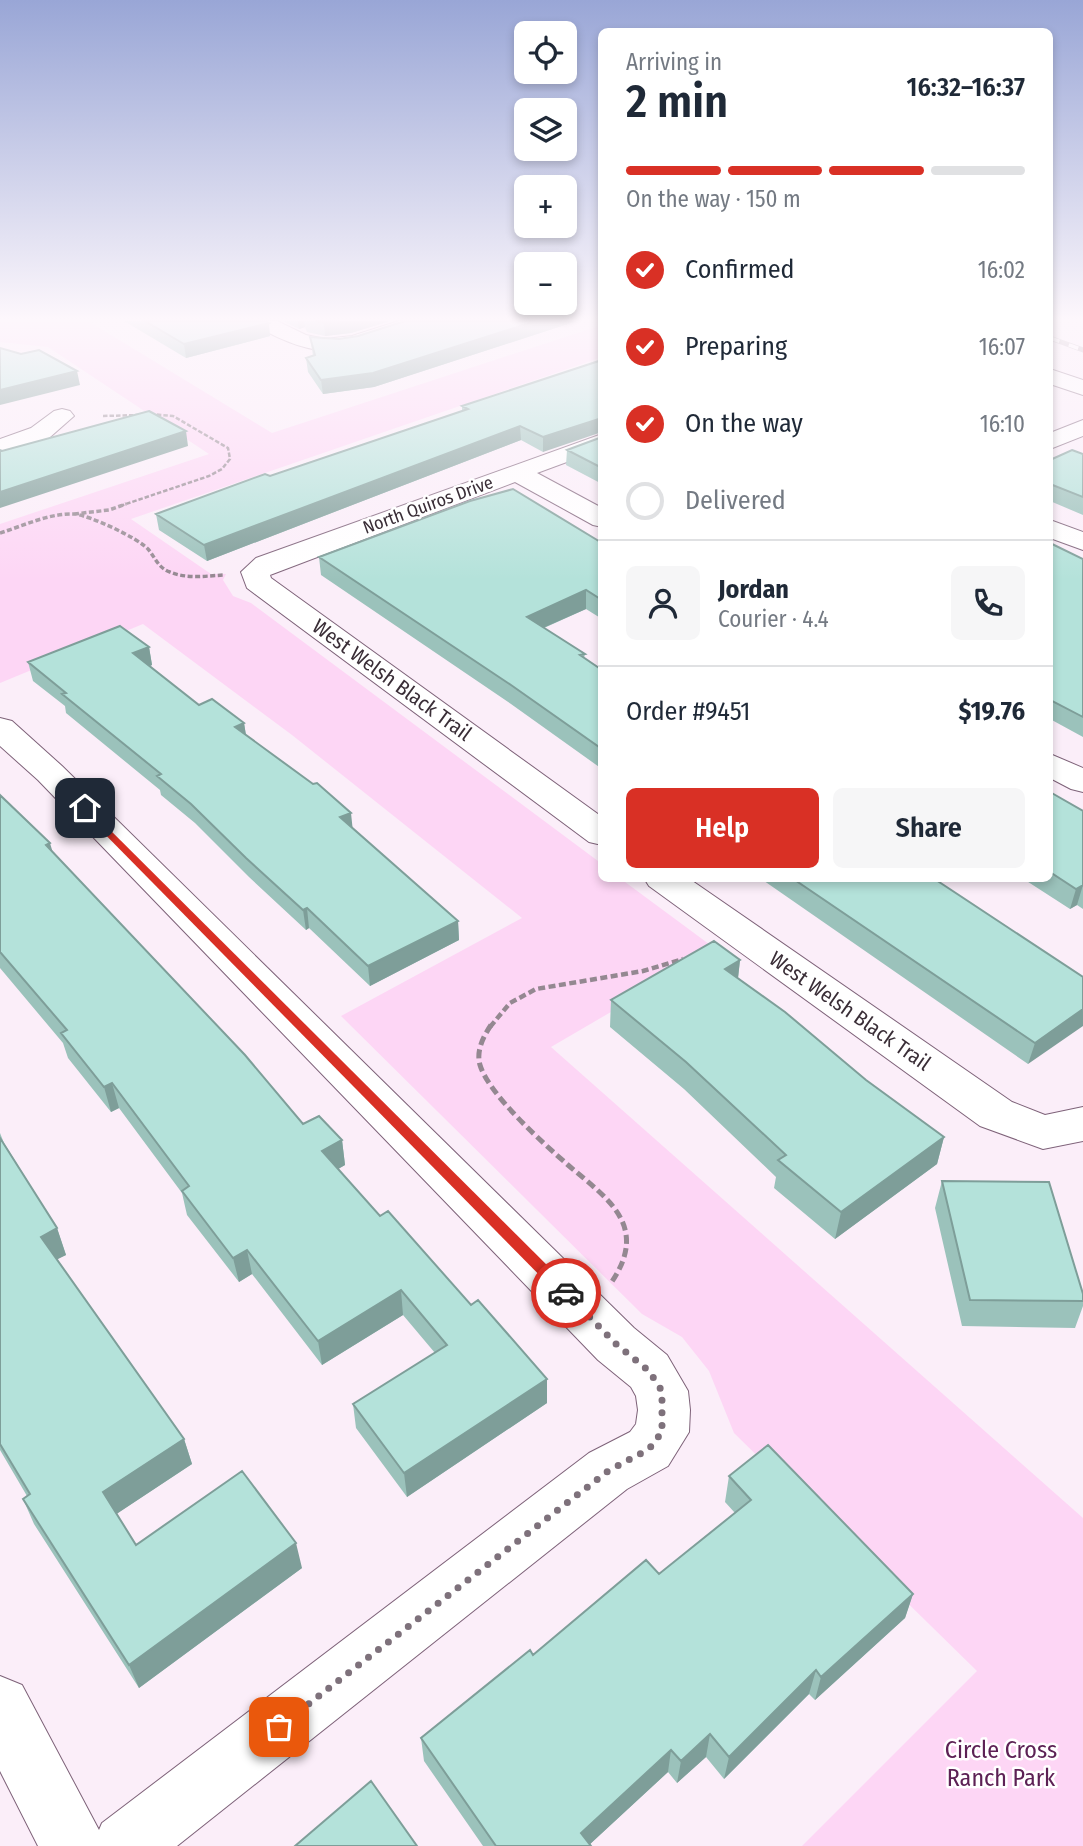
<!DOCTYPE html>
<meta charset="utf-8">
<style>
:root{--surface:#fff;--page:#f6f6f7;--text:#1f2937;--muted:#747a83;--line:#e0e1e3;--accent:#d93025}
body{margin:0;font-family:"Fira Sans Condensed",sans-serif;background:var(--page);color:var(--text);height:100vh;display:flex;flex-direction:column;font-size:26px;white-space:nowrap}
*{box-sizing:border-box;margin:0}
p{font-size:23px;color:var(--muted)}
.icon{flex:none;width:38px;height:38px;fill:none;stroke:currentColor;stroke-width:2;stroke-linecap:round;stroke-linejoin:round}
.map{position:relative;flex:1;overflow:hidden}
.drawer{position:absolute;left:598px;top:28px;width:455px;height:854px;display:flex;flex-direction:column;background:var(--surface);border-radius:10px;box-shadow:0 4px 10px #0003}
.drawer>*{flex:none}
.controls{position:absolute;left:514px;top:21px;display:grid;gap:14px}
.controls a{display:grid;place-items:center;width:63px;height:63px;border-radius:10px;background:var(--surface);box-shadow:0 4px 10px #0003;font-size:35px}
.pin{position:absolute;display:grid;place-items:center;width:60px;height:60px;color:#fff;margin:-30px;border-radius:14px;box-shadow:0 4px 10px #0006}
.courier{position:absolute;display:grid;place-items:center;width:70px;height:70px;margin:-35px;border:5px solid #d93025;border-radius:50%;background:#fff;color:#222;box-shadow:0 2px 9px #0007}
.summary em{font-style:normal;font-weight:600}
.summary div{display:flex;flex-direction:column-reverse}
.summary{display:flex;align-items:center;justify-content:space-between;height:119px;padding:0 28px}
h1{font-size:46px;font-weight:600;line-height:52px}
.bar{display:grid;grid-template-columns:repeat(4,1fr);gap:10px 7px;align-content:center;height:84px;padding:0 28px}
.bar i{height:9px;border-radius:5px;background:var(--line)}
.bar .selected{background:var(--accent)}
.bar p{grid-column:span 4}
.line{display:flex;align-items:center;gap:18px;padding:0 28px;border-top:2px solid var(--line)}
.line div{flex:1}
.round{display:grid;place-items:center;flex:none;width:74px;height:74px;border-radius:10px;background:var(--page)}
ol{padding:0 28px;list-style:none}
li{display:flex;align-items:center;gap:21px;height:77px}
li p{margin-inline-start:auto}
li .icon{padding:7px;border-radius:50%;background:var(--accent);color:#fff;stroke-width:4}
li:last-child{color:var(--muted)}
li i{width:38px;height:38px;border:4px solid var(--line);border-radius:50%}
.primary-button{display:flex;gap:14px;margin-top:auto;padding:14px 28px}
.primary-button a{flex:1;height:80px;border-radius:10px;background:var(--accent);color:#fff;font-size:28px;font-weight:600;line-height:80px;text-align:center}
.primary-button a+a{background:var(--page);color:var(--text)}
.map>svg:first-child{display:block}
.green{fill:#fdd6f5}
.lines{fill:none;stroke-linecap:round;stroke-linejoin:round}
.minor-casing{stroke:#7e6279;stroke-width:2}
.path-far3{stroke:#948891;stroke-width:2.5;stroke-dasharray:4.5 2;stroke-linecap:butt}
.path-far2{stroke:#948891;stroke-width:3.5;stroke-dasharray:5 2.5;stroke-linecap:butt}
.path-far1{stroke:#948891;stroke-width:4.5;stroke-dasharray:7 3.5;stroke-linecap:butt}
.path{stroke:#948891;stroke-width:5;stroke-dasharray:9 4.5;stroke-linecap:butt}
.minor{fill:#fff;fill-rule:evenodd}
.rail-casing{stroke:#9a8d97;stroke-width:5}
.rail{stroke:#fff;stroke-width:3.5;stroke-dasharray:10;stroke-linecap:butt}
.wall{fill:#9bc2bb}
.shaded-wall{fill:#7e9e99}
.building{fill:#b4e2da;stroke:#7e9e99;stroke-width:2}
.route{fill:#d93025}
.done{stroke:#7e717b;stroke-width:7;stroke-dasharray:0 12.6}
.labels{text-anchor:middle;stroke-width:5;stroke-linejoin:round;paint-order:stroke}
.far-street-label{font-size:18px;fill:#3a2e37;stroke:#fff}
.street-label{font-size:21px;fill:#3a2e37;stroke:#fff}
.near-park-label{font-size:24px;fill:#5d2155;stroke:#fff}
</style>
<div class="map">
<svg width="1083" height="1846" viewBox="0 0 1083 1846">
<rect width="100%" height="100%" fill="#fbeef9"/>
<path class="green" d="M 0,321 L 88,321 L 272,433 L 602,325 L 602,357 L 131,519 L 211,574 L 226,574 L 223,580 L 233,596 L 251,603 L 602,864 L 602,878 L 621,879 L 717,950 L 551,1047 L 1083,1518 L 1083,1846 L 802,1846 L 977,1671 L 734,1433 L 709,1371 L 682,1337 L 642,1314 L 341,1016 L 522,918 L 292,735 L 143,624 L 0,683 L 0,524 L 209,454 L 48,347 L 0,342 Z"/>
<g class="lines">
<g class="minor-casing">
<path id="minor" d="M 251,321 L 277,321 L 306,335 L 325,339 L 352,336 L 399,321 L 430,321 L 427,325 C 351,351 329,367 254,325 Z
M 1050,369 L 1083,380 L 1083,395 L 1050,384 Z
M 62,409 L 70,411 L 74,416 L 49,438 L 0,454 L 0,439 L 31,428 L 54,411 Z
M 1083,420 L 1083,436 L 1050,449 L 1050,433 Z
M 602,434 L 602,449 L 537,473 L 602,508 L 602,527 L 593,525 L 515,482 L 270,575 L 271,578 L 602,817 L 602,845 L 589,842 L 247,588 L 241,572 L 256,558 Z
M 1050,520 L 1083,532 L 1083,550 L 1050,538 Z
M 0,718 L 12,721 L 62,766 L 634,1328 L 667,1355 L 688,1391 L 690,1410 L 689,1432 L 668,1466 L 627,1489 L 177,1846 L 38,1846 L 0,1771 L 0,1676 L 22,1685 L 99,1830 L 102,1823 L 589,1453 L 630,1432 L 636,1424 L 638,1410 L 636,1396 L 631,1387 L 598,1360 L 38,780 L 0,746 Z
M 1050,754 L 1083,768 L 1083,792 L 1071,789 L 1050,778 Z
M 644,878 L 688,878 L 1012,1102 L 1045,1115 L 1083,1107 L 1083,1141 L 1043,1149 L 980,1126 L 649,886 Z"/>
</g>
<path class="path-far3" d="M 103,416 L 138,415
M 120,506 L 209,476 L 222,469 L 230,459 L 228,448 L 173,416 L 150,414"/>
<path class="path-far2" d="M 74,514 L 109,510 L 126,504
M 0,533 C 23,526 49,513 74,514 C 89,515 138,538 148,549 C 155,557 158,568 170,572 C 186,579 207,576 224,575"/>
<path class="path-far1" d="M 490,1027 L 510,1003 L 536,989 L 643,971 L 683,959"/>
<path class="path" d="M 491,1025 C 483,1037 476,1051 480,1065 C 489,1095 544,1144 568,1165 C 608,1199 650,1226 611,1283"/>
<use href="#minor" class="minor"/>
<g class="rail-casing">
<path id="rail" d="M 1050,338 L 1083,350"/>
</g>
<use href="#rail" class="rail"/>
</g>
<path class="wall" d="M 124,321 L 266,321 L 270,336 L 186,358 Z
M 283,321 L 390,321 L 351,333 L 325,336 L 307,332 L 305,327 L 299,329 Z
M 405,321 L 577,321 L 374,387 L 323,394 L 308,372 L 306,358 L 313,356 L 310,337 L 339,339 L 358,336 Z
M 594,364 L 543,452 L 521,440 L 207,561 L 159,530 L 156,514 L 462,411 L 462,406 Z
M 602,437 L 602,484 L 566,465 L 567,450 Z
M 1083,454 L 1083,515 L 1050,501 L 1050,460 Z
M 602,543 L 602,619 L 586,609 L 544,628 L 585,654 L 584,658 L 602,670 L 602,769 L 511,704 L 321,575 L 319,557 Z
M 1050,543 L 1083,559 L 1083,737 L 1050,719 Z
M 149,647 L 152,665 L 150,666 L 199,705 L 244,723 L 246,735 L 458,921 L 459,940 L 370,986 L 309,928 L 306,930 L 249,877 L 195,823 L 161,795 L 160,790 L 66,713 L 65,706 L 33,681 L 28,662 Z
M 1050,792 L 1083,811 L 1083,909 L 1077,905 L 1070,909 L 1022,878 L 1050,878 Z
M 0,795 L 303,1124 L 342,1140 L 345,1165 L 338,1169 L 547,1403 L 407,1497 L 356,1428 L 353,1404 L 435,1353 L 403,1315 L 322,1365 L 252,1274 L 239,1282 L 187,1215 L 182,1193 L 119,1108 L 111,1112 L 68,1058 L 63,1043 L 0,968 Z
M 760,878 L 933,878 L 1083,977 L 1028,1064 Z
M 740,960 L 738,978 L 866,1080 L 944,1137 L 937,1164 L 835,1239 L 774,1188 L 776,1177 L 684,1089 L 610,1027 L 611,1000 Z
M 0,1133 L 4,1143 L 57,1228 L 66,1255 L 57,1259 L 184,1439 L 192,1464 L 116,1514 L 136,1545 L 302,1568 L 139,1688 L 34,1524 L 23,1499 L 27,1496 L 0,1450 Z
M 942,1181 L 1083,1294 L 1083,1306 L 1075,1328 L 962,1326 L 935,1208 Z
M 729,1476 L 913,1594 L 905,1618 L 815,1700 L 809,1694 L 724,1779 L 706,1757 L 677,1783 L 668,1772 L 590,1844 L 591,1846 L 483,1846 L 424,1761 L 421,1738 L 533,1655 L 659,1574 L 735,1513 L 725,1502 Z"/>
<path class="shaded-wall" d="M 298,321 L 304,321 L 305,327 L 299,329 Z
M 339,321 L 390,321 L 351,333 L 325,336 L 324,323 Z
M 536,321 L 577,321 L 374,387 L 323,394 L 321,380 Z
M 269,323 L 270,336 L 186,358 L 184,344 Z
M 77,371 L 80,385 L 0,405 L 0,390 Z
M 602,418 L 602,432 L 543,452 L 543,437 Z
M 520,426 L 521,440 L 207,561 L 204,545 Z
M 186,431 L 188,446 L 0,508 L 0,492 Z
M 586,590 L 586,609 L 527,635 L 527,617 Z
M 149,647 L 152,665 L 137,672 L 133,653 Z
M 244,723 L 247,742 L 235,727 Z
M 351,813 L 353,832 L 340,817 Z
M 50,843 L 57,867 L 46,845 Z
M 1083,885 L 1077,905 L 1070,909 L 1076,889 Z
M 307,908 L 309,928 L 306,930 L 303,910 Z
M 458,921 L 459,940 L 370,986 L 368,966 Z
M 740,960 L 737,987 L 725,969 Z
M 1083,1009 L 1083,1026 L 1028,1064 L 1035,1043 Z
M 112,1083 L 119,1108 L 111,1112 L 104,1087 Z
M 944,1137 L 937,1164 L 835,1239 L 841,1212 Z
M 342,1140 L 345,1165 L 326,1176 L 322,1151 Z
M 57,1228 L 66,1255 L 50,1263 L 41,1237 Z
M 247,1250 L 252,1274 L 239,1282 L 233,1258 Z
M 401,1290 L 403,1315 L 322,1365 L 318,1341 Z
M 547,1379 L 547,1403 L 407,1497 L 404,1473 Z
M 184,1439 L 192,1464 L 112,1517 L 103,1492 Z
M 296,1543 L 302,1568 L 139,1688 L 129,1665 Z
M 913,1594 L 905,1618 L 815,1700 L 821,1677 Z
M 816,1670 L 809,1694 L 724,1779 L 729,1757 Z
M 710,1734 L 706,1757 L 677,1783 L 681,1761 Z
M 671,1750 L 668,1772 L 588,1846 L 581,1833 Z"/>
<path class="building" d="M 145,321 L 266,321 L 269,323 L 184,344 Z
M 316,321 L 339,321 L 324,323 Z
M 405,321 L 536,321 L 373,373 L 321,380 L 306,358 L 315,355 L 310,337 L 339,339 L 358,336 Z
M 0,348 L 21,354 L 39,350 L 77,371 L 0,390 Z
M 602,360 L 602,418 L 543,437 L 520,426 L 204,545 L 156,514 L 265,474 L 270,476 L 468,409 L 462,406 Z
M 149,411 L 186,431 L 0,492 L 0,450 L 2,451 Z
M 602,437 L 602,468 L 567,450 Z
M 1072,450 L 1083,454 L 1083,497 L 1050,484 L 1050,460 Z
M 513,489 L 602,543 L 602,600 L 586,590 L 527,617 L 585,654 L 580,655 L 602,670 L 602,749 L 511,685 L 319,557 L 470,501 Z
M 1050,543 L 1083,559 L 1083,717 L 1050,700 Z
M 120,626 L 149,647 L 133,653 L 199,705 L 212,699 L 244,723 L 235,727 L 313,784 L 317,783 L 351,813 L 340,817 L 458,921 L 368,966 L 307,908 L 303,910 L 246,858 L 191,804 L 157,776 L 161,774 L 62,694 L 66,693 L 28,662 Z
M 1050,792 L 1083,811 L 1083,885 L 1076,889 L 1050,872 Z
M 0,795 L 50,843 L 46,845 L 245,1055 L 303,1124 L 319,1116 L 342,1140 L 322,1151 L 380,1216 L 388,1211 L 471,1305 L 478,1300 L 547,1379 L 404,1473 L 353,1404 L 447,1345 L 401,1290 L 318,1341 L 247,1250 L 233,1258 L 182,1191 L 189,1186 L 112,1083 L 104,1087 L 61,1033 L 67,1030 L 0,952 Z
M 792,878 L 933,878 L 1083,977 L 1083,1009 L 1035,1043 Z
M 714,941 L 740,960 L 725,969 L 785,1012 L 866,1080 L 944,1137 L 841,1212 L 778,1160 L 786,1155 L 686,1062 L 611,1000 Z
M 0,1138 L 57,1228 L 41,1237 L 184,1439 L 103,1492 L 136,1545 L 242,1471 L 296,1543 L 129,1665 L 23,1499 L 30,1494 L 0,1444 Z
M 942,1181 L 1049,1182 L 1083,1294 L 1083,1301 L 970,1300 Z
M 768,1445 L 913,1594 L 821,1677 L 816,1670 L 729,1757 L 710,1734 L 681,1761 L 671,1750 L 581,1833 L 591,1846 L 496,1846 L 421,1738 L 530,1650 L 533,1655 L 646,1560 L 659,1574 L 751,1500 L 729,1476 Z
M 371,1781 L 417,1846 L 295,1846 Z"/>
<linearGradient id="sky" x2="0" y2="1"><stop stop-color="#99a6d6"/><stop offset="0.55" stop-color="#fdf7fc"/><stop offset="1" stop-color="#fdf7fc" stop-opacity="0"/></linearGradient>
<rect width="1083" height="580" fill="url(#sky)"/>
<path class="route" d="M 85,805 L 571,1289 L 573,1293 L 571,1297 L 561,1297 L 81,810 L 81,806 Z"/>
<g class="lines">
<path class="done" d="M 279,1727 L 608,1471 L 649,1449 L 662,1432 L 662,1391 L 649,1371 L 616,1344 L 566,1293"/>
</g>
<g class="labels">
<g class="far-street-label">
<text transform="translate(428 505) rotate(-20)" y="6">North Quiros Drive</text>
</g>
<g class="street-label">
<text transform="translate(392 680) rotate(36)" y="7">West Welsh Black Trail</text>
<text transform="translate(850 1011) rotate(35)" y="7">West Welsh Black Trail</text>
</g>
<g class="near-park-label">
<text x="1001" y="1758">Circle Cross<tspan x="1001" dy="28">Ranch Park</tspan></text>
</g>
</g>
</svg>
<div class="controls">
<a><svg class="icon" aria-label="locate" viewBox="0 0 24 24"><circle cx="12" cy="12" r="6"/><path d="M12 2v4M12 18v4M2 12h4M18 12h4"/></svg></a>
<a><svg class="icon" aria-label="layers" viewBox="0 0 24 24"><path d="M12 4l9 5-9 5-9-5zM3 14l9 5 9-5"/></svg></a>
<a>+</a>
<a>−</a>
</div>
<div class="pin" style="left:279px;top:1727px;background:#ea580c"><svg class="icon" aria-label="bag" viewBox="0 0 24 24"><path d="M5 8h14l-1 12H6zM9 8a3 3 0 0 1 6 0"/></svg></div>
<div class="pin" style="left:85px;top:808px;background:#1f2937"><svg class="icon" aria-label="home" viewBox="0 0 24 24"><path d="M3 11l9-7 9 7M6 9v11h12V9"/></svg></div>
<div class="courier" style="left:566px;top:1293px"><svg class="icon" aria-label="car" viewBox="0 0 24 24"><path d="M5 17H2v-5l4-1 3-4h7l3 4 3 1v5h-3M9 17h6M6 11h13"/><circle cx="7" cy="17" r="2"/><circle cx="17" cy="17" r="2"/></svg></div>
<section class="drawer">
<div class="summary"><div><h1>2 min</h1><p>Arriving in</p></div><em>16:32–16:37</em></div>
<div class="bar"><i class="selected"></i><i class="selected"></i><i class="selected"></i><i></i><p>On the way · 150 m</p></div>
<ol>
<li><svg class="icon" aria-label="check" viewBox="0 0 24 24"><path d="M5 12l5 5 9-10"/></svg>Confirmed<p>16:02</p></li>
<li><svg class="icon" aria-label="check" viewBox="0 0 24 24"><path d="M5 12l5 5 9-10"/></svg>Preparing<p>16:07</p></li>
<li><svg class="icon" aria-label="check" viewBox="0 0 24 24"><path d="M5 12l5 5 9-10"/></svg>On the way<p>16:10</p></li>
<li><i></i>Delivered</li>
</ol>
<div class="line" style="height:126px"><a class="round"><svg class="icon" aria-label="person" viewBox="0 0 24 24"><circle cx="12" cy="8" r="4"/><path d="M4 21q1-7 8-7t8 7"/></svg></a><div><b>Jordan</b><p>Courier · 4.4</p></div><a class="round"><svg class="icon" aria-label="phone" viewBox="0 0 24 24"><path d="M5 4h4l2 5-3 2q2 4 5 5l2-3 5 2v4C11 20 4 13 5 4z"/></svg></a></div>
<div class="line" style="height:91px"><div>Order #9451</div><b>$19.76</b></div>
<div class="primary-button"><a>Help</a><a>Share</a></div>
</section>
</div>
